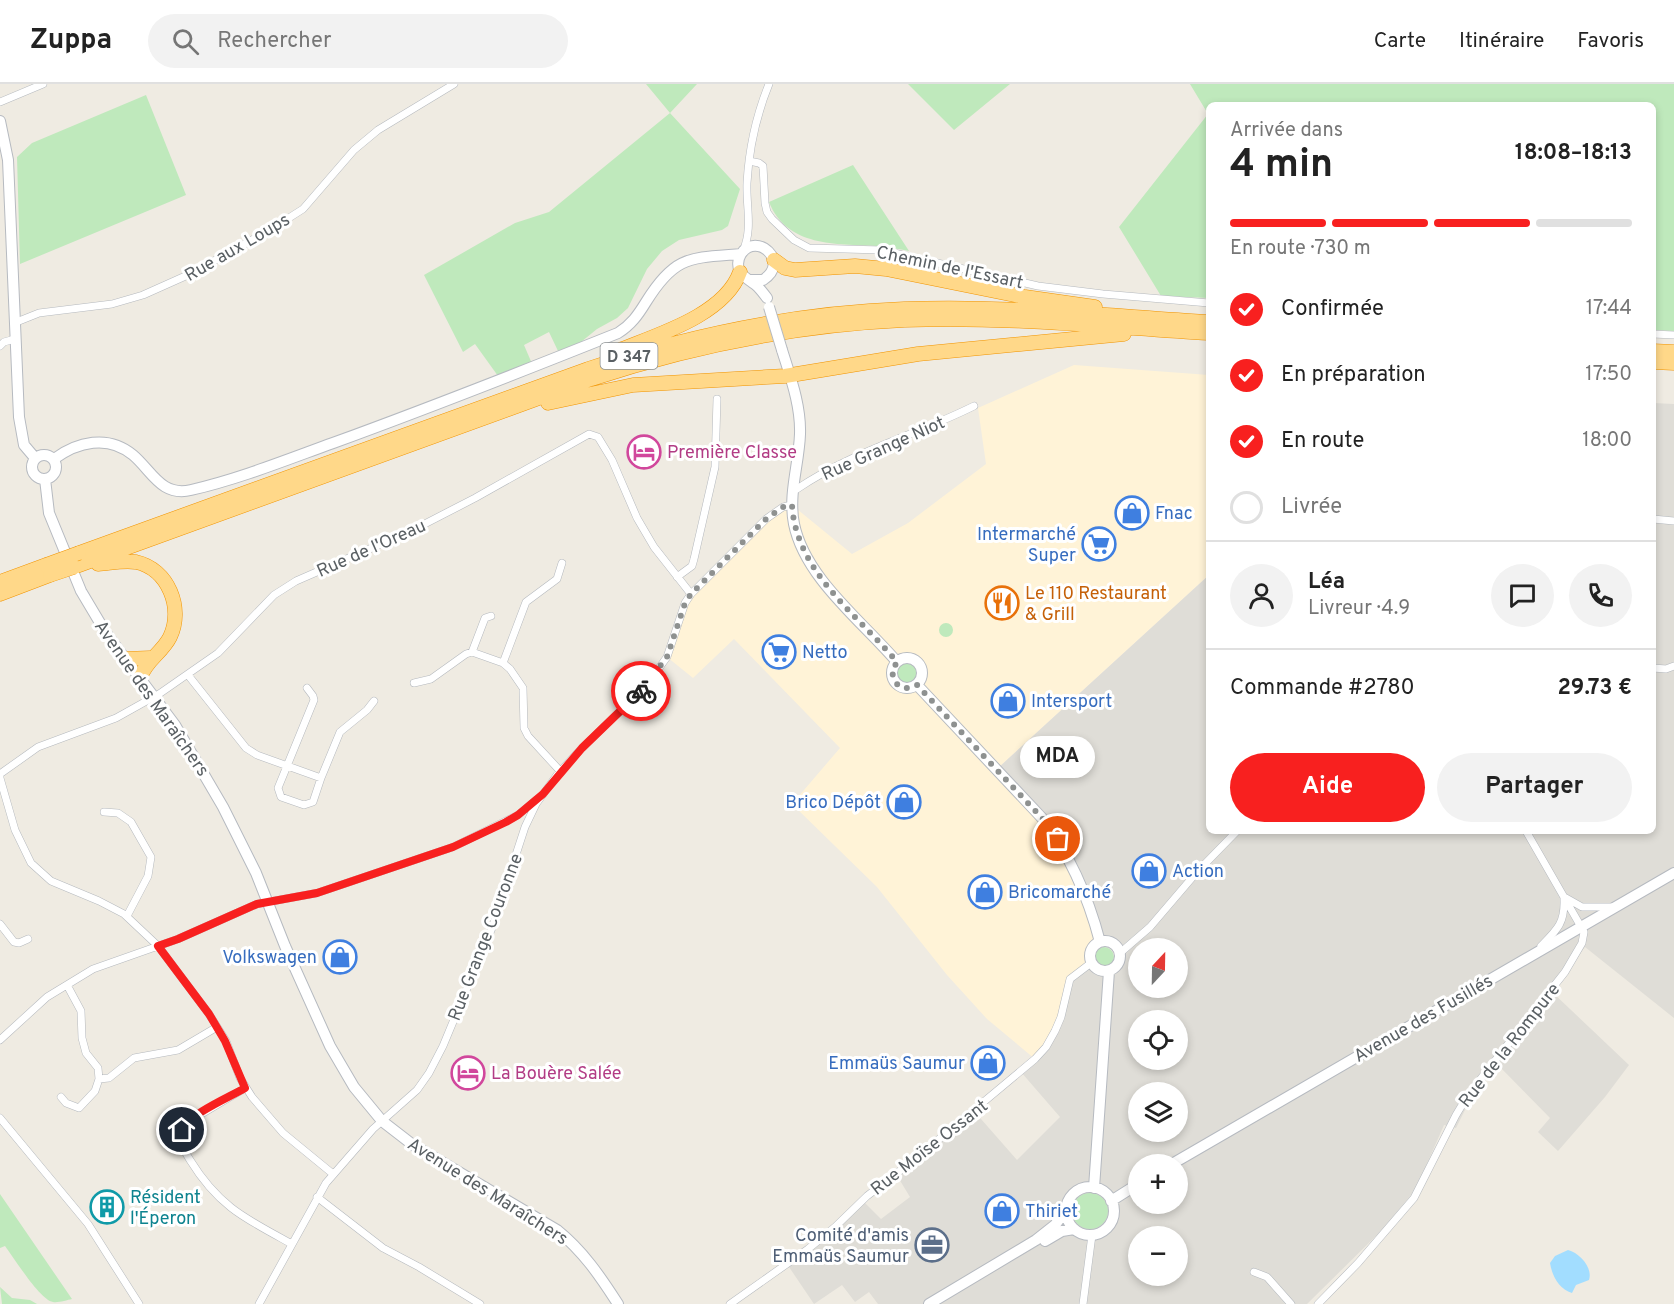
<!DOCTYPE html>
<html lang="fr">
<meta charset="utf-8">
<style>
:root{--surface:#fff;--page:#f2f2f2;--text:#222;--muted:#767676;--line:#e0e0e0;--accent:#f8201f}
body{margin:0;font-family:Overpass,sans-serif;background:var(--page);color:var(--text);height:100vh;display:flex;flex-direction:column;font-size:22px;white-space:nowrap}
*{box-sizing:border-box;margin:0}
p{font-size:20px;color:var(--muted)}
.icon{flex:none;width:33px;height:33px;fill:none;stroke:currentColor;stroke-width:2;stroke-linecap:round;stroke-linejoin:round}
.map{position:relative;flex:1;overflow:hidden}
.panel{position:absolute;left:1206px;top:18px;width:450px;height:732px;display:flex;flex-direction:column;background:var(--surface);border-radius:9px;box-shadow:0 3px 9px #0003}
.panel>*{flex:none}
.needle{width:39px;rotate:22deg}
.tools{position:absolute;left:1128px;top:854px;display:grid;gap:12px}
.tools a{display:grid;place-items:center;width:60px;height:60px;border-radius:50%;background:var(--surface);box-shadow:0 3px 9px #0003;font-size:30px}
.pin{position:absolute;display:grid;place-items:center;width:51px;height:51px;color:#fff;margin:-26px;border:3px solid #fff;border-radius:50%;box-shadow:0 2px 6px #0007}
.courier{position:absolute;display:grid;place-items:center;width:60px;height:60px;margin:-30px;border:4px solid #f8201f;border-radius:50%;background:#fff;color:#222;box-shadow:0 2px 8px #0007}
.bubble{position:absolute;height:42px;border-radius:21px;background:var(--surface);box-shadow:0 3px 9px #0003;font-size:20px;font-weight:700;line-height:42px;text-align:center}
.headline em{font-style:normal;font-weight:700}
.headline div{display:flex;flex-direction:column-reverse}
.headline{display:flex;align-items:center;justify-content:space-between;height:102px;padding:0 24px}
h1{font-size:39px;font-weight:700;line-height:45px}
.bar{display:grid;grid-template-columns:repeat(4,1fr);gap:9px 6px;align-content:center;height:72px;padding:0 24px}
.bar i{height:8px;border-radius:4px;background:var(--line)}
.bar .selected{background:var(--accent)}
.bar p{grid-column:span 4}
.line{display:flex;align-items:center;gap:15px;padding:0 24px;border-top:2px solid var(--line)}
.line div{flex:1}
.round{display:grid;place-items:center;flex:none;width:63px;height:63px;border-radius:32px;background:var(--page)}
ol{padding:0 24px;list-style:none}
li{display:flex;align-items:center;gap:18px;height:66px}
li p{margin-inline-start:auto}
li .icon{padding:6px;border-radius:50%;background:var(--accent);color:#fff;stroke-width:4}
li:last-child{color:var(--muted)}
li i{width:33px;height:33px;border:3px solid var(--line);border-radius:50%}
.action{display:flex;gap:12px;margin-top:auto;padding:12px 24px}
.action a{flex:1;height:69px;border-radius:36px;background:var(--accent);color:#fff;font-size:24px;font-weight:700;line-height:69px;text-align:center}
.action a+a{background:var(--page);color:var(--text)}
header{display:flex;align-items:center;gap:36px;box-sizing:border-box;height:84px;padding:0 30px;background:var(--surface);border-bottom:2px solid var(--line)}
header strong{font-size:28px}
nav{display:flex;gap:33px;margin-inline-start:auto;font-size:21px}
.search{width:420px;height:54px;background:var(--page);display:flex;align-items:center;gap:15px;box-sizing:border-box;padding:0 21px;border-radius:33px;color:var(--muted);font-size:22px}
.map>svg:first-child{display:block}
.commercial{fill:#fff3d7}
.industrial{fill:#dfddd7;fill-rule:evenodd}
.green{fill:#bfe9bc}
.water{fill:#a2ddff}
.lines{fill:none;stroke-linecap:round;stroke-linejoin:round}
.street-casing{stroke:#b5b9be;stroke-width:8}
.secondary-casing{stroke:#b6bac0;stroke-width:12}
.highway-casing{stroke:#f19400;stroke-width:15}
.street{stroke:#fff;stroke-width:7}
.secondary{stroke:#fff;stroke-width:10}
.highway{stroke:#ffd889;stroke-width:14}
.secondary-bridge-casing{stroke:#b6bac0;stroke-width:12;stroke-linecap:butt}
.highway-bridge-casing{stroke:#f19400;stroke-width:15;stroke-linecap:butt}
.secondary-bridge{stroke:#fff;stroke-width:10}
.highway-bridge{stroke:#ffd889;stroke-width:14}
.done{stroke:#8e9190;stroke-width:6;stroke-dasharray:0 10.8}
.route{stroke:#f8201f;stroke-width:8}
.labels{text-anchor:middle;stroke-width:6;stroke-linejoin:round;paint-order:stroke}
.shield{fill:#fff;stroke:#8c9092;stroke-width:1.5}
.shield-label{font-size:16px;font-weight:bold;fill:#5a6064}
.street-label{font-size:18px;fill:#5a6064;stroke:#fff}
.hotel-label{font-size:18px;fill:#b23c85;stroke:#fff;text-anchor:start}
.shop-label{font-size:18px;fill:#366cbe;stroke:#fff;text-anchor:start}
.food-label{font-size:18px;fill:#c56008;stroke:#fff;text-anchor:start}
.culture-label{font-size:18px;fill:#0d838f;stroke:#fff;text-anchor:start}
.service-label{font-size:18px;fill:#4e5e75;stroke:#fff;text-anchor:end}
</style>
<header>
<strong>Zuppa</strong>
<div class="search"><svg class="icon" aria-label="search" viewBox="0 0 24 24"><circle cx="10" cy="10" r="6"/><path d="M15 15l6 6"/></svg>Rechercher</div>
<nav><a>Carte</a><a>Itinéraire</a><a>Favoris</a></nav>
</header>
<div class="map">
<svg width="1674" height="1220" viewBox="0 0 1674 1220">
<rect width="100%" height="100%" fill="#efebe2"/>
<path class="commercial" d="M 1074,281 L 1209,291 L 1209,491 L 997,685 L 1058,755 L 1100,858 L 1091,865 L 1090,870 L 1091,879 L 1035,975 L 987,935 L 947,891 L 877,803 L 792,720 L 840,664 L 734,555 L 693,594 L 667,573 L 685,519 L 758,442 L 792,421 L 852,470 L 908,439 L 986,380 L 978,324 Z"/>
<path class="industrial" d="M 1653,319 L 1674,320 L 1674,934 L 1585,863 L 1551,907 L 1629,981 L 1605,1013 L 1558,1067 L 1538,1048 L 1550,1034 L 1498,981 L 1470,1016 L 1456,1044 L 1444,1041 L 1416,1105 L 1382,1146 L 1307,1220 L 878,1220 L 869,1208 L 855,1218 L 842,1201 L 814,1220 L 787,1180 L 862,1116 L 881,1135 L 910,1113 L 896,1090 L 974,1027 L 1017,1076 L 1060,1033 L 1021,988 L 1051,955 L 1068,900 L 1091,879 L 1096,885 L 1103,888 L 1115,884 L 1119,879 L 1120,869 L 1113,859 L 1103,857 L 1067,769 L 997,685 L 1209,491 L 1209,747 L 1653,747 ZM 1138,864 L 1178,864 L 1178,903 L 1138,903 ZM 1138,936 L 1178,936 L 1178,975 L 1138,975 ZM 1138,1008 L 1178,1008 L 1178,1047 L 1138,1047 ZM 1138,1080 L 1178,1080 L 1178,1119 L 1138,1119 ZM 1138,1152 L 1178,1152 L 1178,1191 L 1138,1191 Z"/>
<path class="green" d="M 646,0 L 697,0 L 670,29 L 740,105 L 728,142 L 722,146 L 679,156 L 662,167 L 647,185 L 628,224 L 617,234 L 597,245 L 581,258 L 558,267 L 549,248 L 524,261 L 533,282 L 498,292 L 475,260 L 463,268 L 424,191 L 515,139 L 549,128 L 670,29 Z
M 908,0 L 1010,0 L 954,46 Z
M 1190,0 L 1674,0 L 1674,247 L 1653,246 L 1653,21 L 1209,21 L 1209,214 L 1161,212 L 1119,143 L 1208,30 Z
M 146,11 L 186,111 L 20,180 L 17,73 L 32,59 Z
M 853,81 L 909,167 C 899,165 888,163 877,162 C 836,160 787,163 769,118 Z
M939 546a7 7 0 1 1 14 0a7 7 0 1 1-14 0Z
M897 588a11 11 0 1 1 22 0a11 11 0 1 1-22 0Z
M1094 873a10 10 0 1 1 20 0a10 10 0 1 1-20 0Z
M1072 1127a18 18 0 1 1 36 0a18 18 0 1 1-36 0Z
M 0,1110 L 72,1215 C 67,1216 58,1219 53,1218 C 40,1216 14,1174 5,1162 L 0,1164 Z
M 0,1203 L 12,1214 L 30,1216 L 37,1220 L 2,1220 Z"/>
<path class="water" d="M 1568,1166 C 1580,1169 1593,1184 1589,1196 L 1576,1201 L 1572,1209 C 1559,1205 1552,1192 1550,1179 L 1555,1172 Z"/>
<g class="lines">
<g class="street-casing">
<path id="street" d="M 0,18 L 43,0
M 749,77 L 759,79 L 763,82 L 765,119 L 767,128 L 772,135 L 794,156 L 809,164 L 881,166 L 1038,202 L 1103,210 L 1209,219
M 743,167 C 753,144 746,123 747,99 C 749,64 756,32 769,0
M 14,239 L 39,229 L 112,220 L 143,211 L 190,190 L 270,146 L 303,125 L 354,66 L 378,46 L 454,0
M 1653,250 L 1674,251
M 0,262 L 4,258 L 15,255
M 793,406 L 797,405 C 851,368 916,351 974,322
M 1653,435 L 1674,437
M 677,493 L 692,482 L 694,475 L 715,383 L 717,315
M 472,568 L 485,534 L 491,532
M 503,579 L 526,518 L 557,495 L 562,479
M 1653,584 L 1666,585 L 1674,582
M 188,591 L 246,664 L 257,671 L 321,694 L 340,648 L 367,626 L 374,617
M 414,599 L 431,595 L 466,570 L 472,568 L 503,579 L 510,585 L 523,604 L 524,644 L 528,652 L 561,688
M 307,604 L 313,612 L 314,616 L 278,704 L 281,713 L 304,721 L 313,718 L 321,694
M 0,690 L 38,663 L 116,634 L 159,610 L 218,569 L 274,511 L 296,497 L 413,446 L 475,414 L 589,350 L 598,353 L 612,376 L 637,434 L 654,463 L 691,510
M 0,694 L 15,746 L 31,779 L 51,797 L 99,817 L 124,830 L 158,862 L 209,930 L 226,957 L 240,994 L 252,1013 L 283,1049 L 333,1090
M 104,728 L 118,729 L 131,738 L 151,773 L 148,792 L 127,832
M 1566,814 L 1582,823 L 1613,823
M 0,840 L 14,858 L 19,859 L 28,855
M 1541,862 C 1557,846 1565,839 1564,815
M 1120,869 L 1150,843 L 1197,788 L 1237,747
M 67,901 L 81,927 L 82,954 L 86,969 L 98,984 L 99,995 L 109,994 L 134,974 L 178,966 L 217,943
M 0,956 L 47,913 L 93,885 L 178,855 L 257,820 L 317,809 L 453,763 L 518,731 L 536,716
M 245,1004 L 188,1038 C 176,1051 181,1062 190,1076 C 219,1123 246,1135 292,1160
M 61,1013 L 66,1019 L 79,1024 L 95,1007 L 99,995
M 0,1034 L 88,1140 L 139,1220
M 317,1113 L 383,1164 L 419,1183 L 480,1220
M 1254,1188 L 1267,1193 L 1291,1220
M 259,1220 L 326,1099 L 373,1045 L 417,1006 L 429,989 L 443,962 L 492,844 L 525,743 L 536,720 L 557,691 L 582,664 L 646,602 L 667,573 L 685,519 L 691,510 L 766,435 L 783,423 L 792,421
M 730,1220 L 808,1165 L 835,1143 L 867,1112 L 914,1076 L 1035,975 L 1046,963 L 1055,947 L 1061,933 L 1070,895 L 1091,879
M 1083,1220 L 1092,1151
M 1318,1220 L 1358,1179 L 1414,1114 L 1456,1031 L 1468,1011 L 1565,888 L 1582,859 L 1584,848 L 1526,747"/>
</g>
<g class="secondary-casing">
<path id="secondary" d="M 0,37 L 8,76 L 19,333 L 24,361 L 35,374
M 750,196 L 763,196 C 791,178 757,147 741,170 C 738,175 737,182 740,188 C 744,194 753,198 758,203 C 761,206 764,210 767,214
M 782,266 C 790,292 801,321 800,350 C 799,380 788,410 794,440 C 805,494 862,537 897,578
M32 383a12 12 0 1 1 24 0a12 12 0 1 1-24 0Z
M 54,375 C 77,358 108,350 133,371 C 152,387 161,413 191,406 C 239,395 286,376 333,359 C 429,324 523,287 618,249 C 631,241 638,231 646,218 C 675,171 690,174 741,170
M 45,395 L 49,429 L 81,507 L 106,549 L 175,641 L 223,723 L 256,789 L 285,862 L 330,962 L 354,1003 L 382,1037 L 413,1061 L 557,1146 C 583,1167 600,1192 618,1220
M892 589a15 15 0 1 1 30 0a15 15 0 1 1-30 0Z
M 917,601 L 1042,734 C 1070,771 1088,812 1100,858
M1090 872a15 15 0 1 1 30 0a15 15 0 1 1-30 0Z
M 1172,1080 L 1674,789
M1066 1127a24 24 0 1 1 48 0a24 24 0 1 1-48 0Z
M 1094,1104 L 1109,887
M 1111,1117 L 1138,1100
M 1045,1157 L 1062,1147 L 1074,1145
M 929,1220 L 1036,1156 L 1055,1141 L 1066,1126"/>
</g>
<g class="highway-casing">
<path id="highway" d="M 774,176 L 785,184 L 795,186 L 855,182 L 886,185 L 1025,213 L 1095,223
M 622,265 C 660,250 725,230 740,188
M 1653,267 L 1674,268
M 1653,278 L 1674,279
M 548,319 L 633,301 L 785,292 L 918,270 L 1124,250
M 79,469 L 588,285 C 690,251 796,229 904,225 C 1006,221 1108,232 1209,238
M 98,480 C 111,479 124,476 136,478 C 168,485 184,524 170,553 C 162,569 146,576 140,594
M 74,483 L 591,295 C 692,262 797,241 904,236 C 1005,232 1108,243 1209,249
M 0,498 L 46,481
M 0,510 L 50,491
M 125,575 L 150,574"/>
</g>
<use href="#street" class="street"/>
<use href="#secondary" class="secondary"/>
<use href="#highway" class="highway"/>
<g class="secondary-bridge-casing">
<path id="secondary-bridge" d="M 769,223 L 782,266"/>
</g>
<g class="highway-bridge-casing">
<path id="highway-bridge" d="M 46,481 L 79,469
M 50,491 L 74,483"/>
</g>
<use href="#secondary-bridge" class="secondary-bridge"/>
<use href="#highway-bridge" class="highway-bridge"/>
</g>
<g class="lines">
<path class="done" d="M 641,607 L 667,573 L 685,519 L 691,510 L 766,435 L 783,423 L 792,421 C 796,488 857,530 897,578 L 892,587 L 894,597 C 901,605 908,606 917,601 L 1042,734 L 1058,755"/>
<path class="route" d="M 182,1046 C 191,1029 228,1014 245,1004 L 225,957 L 209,930 L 158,862 L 178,855 L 257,820 L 317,809 L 453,763 L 506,738 L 518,731 L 543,710 L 582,664 L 641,607"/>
</g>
<defs>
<g id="hotel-ring" transform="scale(1.725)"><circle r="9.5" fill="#fff" stroke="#d1479c" stroke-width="1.5"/><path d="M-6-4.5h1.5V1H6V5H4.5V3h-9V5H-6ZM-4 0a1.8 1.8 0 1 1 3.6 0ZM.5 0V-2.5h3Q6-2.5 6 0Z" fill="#d1479c"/></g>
<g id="shop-ring" transform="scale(1.725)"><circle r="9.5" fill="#fff" stroke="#3f7fe0" stroke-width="1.5"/><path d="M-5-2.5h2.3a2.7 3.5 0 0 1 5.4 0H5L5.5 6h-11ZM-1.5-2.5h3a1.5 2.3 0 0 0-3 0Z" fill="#3f7fe0"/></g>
<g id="supermarket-ring" transform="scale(1.725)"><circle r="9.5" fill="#fff" stroke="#3f7fe0" stroke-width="1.5"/><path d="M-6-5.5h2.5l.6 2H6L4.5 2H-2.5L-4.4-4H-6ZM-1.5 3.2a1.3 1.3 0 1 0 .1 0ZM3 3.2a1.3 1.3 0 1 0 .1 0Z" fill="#3f7fe0"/></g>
<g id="restaurant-ring" transform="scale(1.725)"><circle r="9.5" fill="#fff" stroke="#e8710a" stroke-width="1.5"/><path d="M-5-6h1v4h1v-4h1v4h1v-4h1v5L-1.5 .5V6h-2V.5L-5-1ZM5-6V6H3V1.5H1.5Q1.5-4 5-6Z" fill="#e8710a"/></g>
<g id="building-ring" transform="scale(1.725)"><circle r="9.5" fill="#fff" stroke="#0f9aa8" stroke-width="1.5"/><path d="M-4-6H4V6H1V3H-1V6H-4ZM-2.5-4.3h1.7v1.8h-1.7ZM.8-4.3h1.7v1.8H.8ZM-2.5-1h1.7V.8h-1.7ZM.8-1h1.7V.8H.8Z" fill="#0f9aa8"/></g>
<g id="office-ring" transform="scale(1.725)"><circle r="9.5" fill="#fff" stroke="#5c6f8a" stroke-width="1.5"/><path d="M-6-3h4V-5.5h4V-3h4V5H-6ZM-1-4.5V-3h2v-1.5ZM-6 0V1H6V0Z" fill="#5c6f8a"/></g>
</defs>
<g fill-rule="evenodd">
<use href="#hotel-ring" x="644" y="368"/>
<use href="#shop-ring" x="1132" y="429"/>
<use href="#supermarket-ring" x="1099" y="460"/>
<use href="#restaurant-ring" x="1002" y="519"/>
<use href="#supermarket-ring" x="779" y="568"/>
<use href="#shop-ring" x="1008" y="617"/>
<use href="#shop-ring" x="904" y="718"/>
<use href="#shop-ring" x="1149" y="787"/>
<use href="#shop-ring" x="985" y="808"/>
<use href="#shop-ring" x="340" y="873"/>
<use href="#shop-ring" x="988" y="979"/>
<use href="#hotel-ring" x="468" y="989"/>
<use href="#building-ring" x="107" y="1123"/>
<use href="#shop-ring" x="1002" y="1127"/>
<use href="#office-ring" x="932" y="1161"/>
</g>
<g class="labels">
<rect class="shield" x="600.5" y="259" width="57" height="26" rx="4.5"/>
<g class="shield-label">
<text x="629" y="278">D 347</text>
</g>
<g class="street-label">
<text transform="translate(237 163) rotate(-30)" y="6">Rue aux Loups</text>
<text transform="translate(950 183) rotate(12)" y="6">Chemin de l'Essart</text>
<text transform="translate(883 364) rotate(-24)" y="6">Rue Grange Niot</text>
<text transform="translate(371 464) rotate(-24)" y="6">Rue de l'Oreau</text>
<text transform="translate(152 614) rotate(55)" y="6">Avenue des Maraîchers</text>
<text transform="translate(485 853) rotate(-69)" y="6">Rue Grange Couronne</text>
<text transform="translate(1423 934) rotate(-30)" y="6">Avenue des Fusillés</text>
<text transform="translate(1509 961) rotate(-52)" y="6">Rue de la Rompure</text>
<text transform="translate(929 1063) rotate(-38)" y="6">Rue Moïse Ossant</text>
<text transform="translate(488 1107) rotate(32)" y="6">Avenue des Maraîchers</text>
</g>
<g class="hotel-label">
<text x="667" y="374">Première Classe</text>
<text x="491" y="995">La Bouère Salée</text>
</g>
<g class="shop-label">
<text x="1155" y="435">Fnac</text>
<text x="1076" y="456" text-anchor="end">Intermarché<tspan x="1076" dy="21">Super</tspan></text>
<text x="802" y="574">Netto</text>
<text x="1031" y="623">Intersport</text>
<text x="881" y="724" text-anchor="end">Brico Dépôt</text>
<text x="1172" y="793">Action</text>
<text x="1008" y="814">Bricomarché</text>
<text x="317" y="879" text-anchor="end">Volkswagen</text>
<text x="965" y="985" text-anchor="end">Emmaüs Saumur</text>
<text x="1025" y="1133">Thiriet</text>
</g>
<g class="food-label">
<text x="1025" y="515">Le 110 Restaurant<tspan x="1025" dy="21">&amp; Grill</tspan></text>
</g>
<g class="culture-label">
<text x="130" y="1119">Résident<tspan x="130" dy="21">l'Éperon</tspan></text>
</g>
<g class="service-label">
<text x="909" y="1157">Comité d'amis<tspan x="909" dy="21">Emmaüs Saumur</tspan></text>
</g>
</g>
</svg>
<div class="tools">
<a><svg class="needle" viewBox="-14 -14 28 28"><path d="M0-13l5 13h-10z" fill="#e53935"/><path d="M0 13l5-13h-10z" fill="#767676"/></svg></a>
<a><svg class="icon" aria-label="locate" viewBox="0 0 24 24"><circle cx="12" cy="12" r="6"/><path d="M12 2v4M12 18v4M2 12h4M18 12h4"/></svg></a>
<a><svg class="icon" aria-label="layers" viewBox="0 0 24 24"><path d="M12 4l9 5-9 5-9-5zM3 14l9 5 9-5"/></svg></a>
<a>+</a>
<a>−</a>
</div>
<div class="pin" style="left:1058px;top:755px;background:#ea580c"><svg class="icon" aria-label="bag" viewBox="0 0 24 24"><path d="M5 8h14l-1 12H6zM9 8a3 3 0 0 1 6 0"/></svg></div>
<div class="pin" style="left:182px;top:1046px;background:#1f2937"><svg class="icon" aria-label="home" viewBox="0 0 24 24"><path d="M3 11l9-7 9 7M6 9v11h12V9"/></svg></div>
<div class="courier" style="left:641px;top:607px"><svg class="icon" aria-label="bike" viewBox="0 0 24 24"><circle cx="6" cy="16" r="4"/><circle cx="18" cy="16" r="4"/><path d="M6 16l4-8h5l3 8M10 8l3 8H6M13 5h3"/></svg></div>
<div class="bubble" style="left:1020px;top:652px;width:75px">MDA</div>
<section class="panel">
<div class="headline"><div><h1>4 min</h1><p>Arrivée dans</p></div><em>18:08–18:13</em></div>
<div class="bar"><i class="selected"></i><i class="selected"></i><i class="selected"></i><i></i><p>En route · 730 m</p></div>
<ol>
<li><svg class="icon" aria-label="check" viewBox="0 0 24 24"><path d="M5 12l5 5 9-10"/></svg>Confirmée<p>17:44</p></li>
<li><svg class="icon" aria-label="check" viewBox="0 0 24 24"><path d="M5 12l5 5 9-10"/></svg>En préparation<p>17:50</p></li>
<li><svg class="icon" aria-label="check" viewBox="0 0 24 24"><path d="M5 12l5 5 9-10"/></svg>En route<p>18:00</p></li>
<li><i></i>Livrée</li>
</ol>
<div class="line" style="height:108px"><a class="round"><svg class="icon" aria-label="person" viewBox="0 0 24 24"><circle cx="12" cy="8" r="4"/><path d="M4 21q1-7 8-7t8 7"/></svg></a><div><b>Léa</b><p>Livreur · 4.9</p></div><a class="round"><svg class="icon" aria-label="chat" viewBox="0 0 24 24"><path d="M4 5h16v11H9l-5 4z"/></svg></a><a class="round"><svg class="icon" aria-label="phone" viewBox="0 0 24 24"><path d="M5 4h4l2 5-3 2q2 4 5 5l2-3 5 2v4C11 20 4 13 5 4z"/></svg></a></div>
<div class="line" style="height:78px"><div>Commande #2780</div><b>29.73 €</b></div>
<div class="action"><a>Aide</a><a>Partager</a></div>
</section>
</div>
